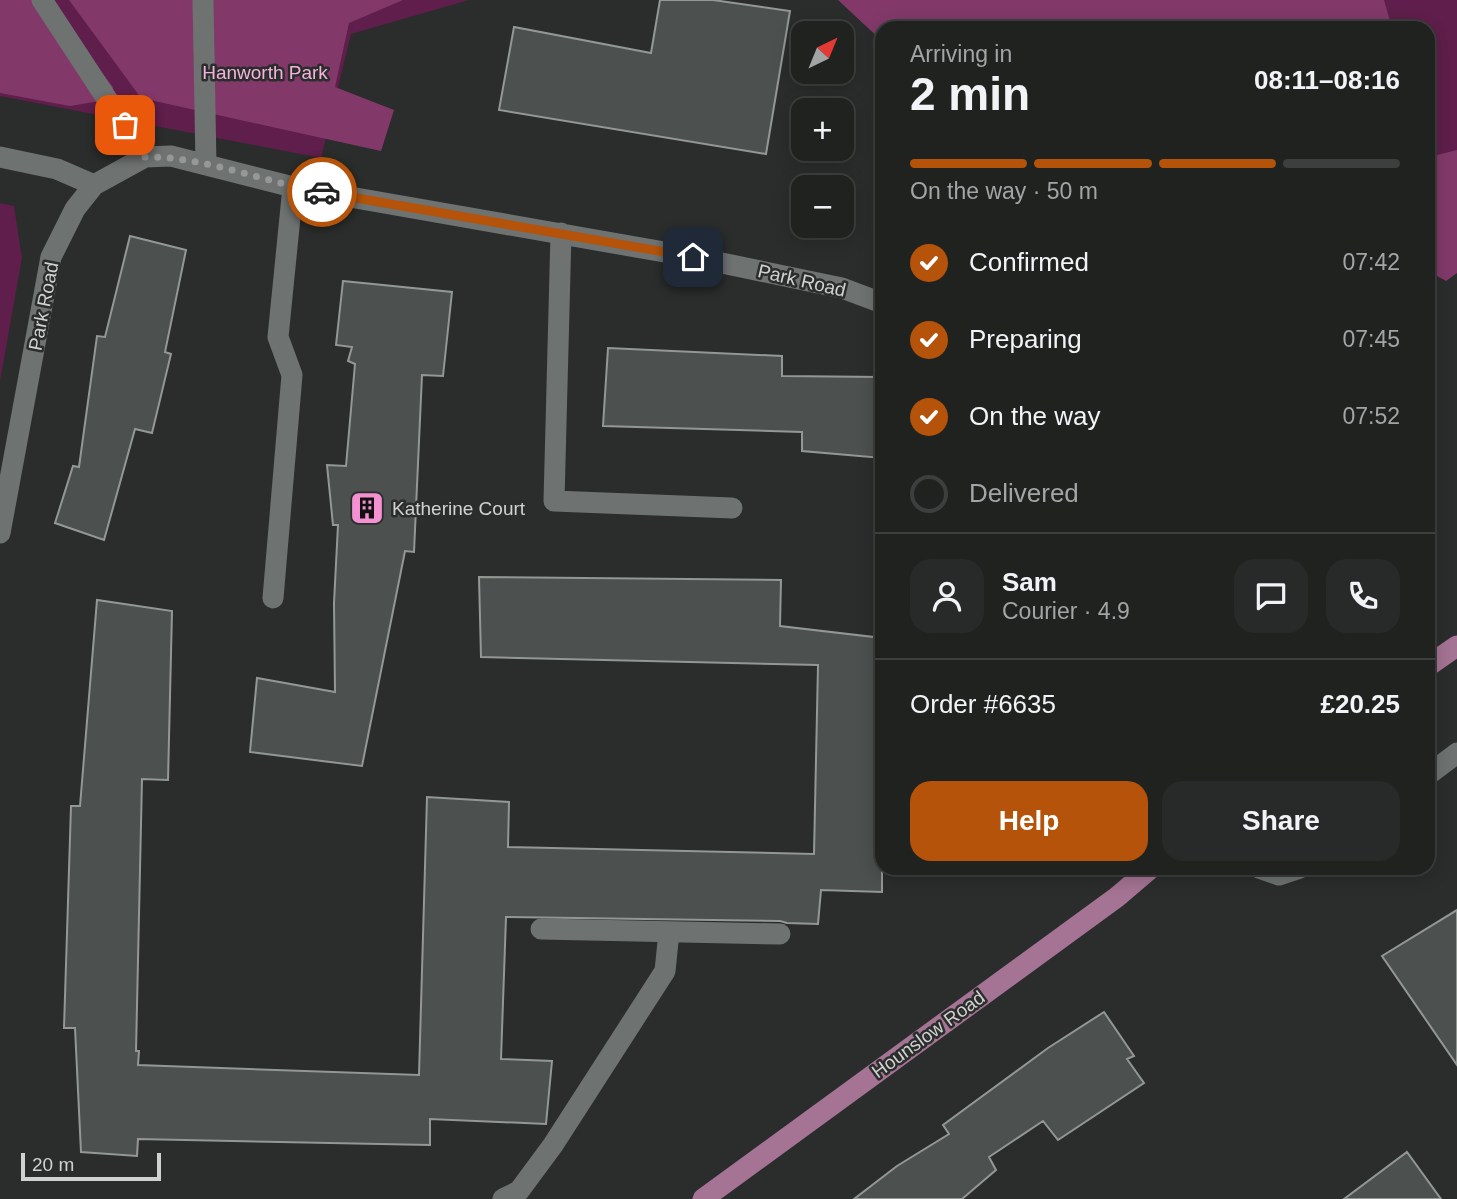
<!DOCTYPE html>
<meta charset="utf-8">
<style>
:root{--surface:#202220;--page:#282a29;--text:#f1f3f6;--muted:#a2a4a5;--line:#3d3f3e;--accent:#b45309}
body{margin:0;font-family:Helvetica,sans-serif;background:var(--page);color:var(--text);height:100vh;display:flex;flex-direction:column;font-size:26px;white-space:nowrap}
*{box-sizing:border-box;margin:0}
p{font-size:23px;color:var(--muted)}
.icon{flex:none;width:38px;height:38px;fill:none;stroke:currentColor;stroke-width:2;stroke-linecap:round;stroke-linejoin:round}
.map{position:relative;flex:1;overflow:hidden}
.details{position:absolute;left:875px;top:21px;width:560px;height:854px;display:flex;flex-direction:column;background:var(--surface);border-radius:21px;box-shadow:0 4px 18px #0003,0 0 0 2px var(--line)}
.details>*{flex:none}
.needle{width:46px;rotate:43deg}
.controls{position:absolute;left:791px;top:21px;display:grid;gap:14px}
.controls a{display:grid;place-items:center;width:63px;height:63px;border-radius:14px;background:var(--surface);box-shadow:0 4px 18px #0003,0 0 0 2px var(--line);font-size:35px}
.scale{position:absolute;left:21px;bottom:18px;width:140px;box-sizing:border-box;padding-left:7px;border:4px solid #d0d2d1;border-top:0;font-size:19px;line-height:24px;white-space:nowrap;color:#d0d2d1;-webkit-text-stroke:5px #2a2d2b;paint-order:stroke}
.pin{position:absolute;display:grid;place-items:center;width:60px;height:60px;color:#fff;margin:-30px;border-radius:14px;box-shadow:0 4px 10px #0006}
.courier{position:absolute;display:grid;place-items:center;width:70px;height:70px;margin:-35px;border:5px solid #b45309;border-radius:50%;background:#fff;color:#222;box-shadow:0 2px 9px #0007}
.head em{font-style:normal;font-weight:700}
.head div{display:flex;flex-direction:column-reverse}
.head{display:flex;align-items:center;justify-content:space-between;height:119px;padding:0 35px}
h1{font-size:46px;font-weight:700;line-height:52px}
.bar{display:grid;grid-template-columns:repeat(4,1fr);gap:10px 7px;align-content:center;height:84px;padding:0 35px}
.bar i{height:9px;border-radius:5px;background:var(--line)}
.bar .active{background:var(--accent)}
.bar p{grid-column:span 4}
.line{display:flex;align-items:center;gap:18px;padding:0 35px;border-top:2px solid var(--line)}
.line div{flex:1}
.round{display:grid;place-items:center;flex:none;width:74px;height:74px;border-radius:21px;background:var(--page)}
ol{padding:0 35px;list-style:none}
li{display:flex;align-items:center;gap:21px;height:77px}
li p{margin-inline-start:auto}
li .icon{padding:7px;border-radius:50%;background:var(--accent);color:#fff;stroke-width:4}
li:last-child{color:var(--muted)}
li i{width:38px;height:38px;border:4px solid var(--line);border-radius:50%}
.primary-button{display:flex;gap:14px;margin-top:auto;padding:14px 35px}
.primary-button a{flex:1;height:80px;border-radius:21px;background:var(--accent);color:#fff;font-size:28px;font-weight:700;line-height:80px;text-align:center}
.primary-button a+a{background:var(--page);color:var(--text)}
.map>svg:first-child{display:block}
.green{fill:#5f1e4b}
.forest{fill:#82396a}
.building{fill:#4c504e;stroke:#939895;stroke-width:2}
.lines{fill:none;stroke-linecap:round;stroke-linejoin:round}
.minor{stroke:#6e7270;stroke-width:21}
.major{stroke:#a57393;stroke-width:21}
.done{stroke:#969897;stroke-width:7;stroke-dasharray:0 12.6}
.route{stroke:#b45309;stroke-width:9}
.labels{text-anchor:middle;stroke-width:5;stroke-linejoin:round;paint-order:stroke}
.park-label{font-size:19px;fill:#f3b3db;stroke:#2a2d2b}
.street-label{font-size:19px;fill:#d0d2d1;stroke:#2a2d2b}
.poi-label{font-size:19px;fill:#d0d2d1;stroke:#2a2d2b;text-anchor:start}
</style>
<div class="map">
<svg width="1457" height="1199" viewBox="0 0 1457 1199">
<rect width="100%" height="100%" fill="#2a2d2b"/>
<path class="green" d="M 0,0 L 469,0 L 351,34 L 321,158 L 0,96 Z
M 924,0 L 1457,0 L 1457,208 L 1428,228 L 1428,28 L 977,28 Z
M 0,203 L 14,206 L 22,258 L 0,381 Z"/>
<path class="forest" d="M 0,0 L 44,0 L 113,87 L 112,99 L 70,106 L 0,93 Z
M 69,0 L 403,0 L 349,23 L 335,87 L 394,110 L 381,151 L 141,98 Z
M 838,0 L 1384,0 L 1392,28 L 882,28 L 882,41 Z
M 1457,150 L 1457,273 L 1446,281 L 1428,271 L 1428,154 L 1429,157 Z"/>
<path class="building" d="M 660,0 L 713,0 L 790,11 L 766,154 L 499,110 L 514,27 L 651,53 Z
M 130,236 L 186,250 L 165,352 L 171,354 L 152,433 L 135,429 L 104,540 L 55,523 L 73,466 L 79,467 L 97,336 L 105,337 Z
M 343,281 L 452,292 L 443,376 L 422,375 L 414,552 L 405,551 L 362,766 L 250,752 L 257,678 L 335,692 L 334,603 L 338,525 L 333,525 L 327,465 L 346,466 L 355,364 L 348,361 L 352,347 L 336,345 Z
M 608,348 L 782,356 L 782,376 L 882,377 L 882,458 L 802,451 L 802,432 L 603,426 Z
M 479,577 L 781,580 L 780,626 L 882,638 L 882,892 L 821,890 L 818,924 L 787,923 L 780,921 L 506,917 L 501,1059 L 552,1061 L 546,1124 L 430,1119 L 430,1145 L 138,1139 L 137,1156 L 81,1152 L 75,1028 L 64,1028 L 71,806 L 80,806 L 97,600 L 172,611 L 168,780 L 142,779 L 136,1051 L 139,1051 L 138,1065 L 419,1075 L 427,797 L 509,802 L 508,847 L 814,854 L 818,665 L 481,657 Z
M 1457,910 L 1457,1065 L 1382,956 Z
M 1104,1012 L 1134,1056 L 1127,1059 L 1144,1083 L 1058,1140 L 1043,1121 L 989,1157 L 996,1170 L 962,1199 L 854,1199 L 897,1166 L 949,1134 L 943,1125 L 1048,1048 Z
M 1407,1152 L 1441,1199 L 1344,1199 Z"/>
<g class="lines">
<path class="minor" d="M 42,0 L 145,157
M 203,0 L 206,165
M 0,157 L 57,169 L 94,185
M 561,233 L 554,501 L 732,508
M 0,533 L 51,257 L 75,209 L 94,185 L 145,157 L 171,156 L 293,187 L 693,257 L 842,288 L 882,303
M 273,598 L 292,375 L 278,337 L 293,187
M 1428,775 L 1457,753
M 1259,868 L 1279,875 L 1300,868
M 541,929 L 780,934
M 503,1199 L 519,1191 L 553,1145 L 665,971 L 669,932"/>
<path class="major" d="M 1428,666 L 1457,646
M 703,1199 L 1117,897 L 1151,868"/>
</g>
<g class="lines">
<path class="done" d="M 125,125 L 145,157 C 203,156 264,182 322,192"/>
<path class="route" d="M 322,192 L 693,257"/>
</g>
<defs>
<g id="building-square" transform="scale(1.75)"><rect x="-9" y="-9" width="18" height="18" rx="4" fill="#f591d2" stroke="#2a2d2b"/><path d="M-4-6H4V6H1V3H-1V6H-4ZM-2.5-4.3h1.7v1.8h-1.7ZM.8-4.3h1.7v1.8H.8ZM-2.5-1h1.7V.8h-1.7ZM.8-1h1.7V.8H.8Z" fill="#111"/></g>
</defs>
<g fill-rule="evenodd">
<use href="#building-square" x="367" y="508"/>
</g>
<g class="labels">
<g class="park-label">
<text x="265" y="79">Hanworth Park</text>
</g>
<g class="street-label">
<text transform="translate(802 280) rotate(13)" y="7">Park Road</text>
<text transform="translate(43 306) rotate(-79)" y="7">Park Road</text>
<text transform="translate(928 1034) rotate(-36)" y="7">Hounslow Road</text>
</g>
<g class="poi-label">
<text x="392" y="515">Katherine Court</text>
</g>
</g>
</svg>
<div class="controls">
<a><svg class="needle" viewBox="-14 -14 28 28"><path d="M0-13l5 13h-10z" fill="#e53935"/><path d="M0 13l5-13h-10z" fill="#a2a4a5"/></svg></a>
<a>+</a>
<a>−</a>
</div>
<div class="scale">20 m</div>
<div class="pin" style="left:125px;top:125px;background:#ea580c"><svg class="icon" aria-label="bag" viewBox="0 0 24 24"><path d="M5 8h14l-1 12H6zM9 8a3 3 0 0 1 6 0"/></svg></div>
<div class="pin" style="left:693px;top:257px;background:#1f2937"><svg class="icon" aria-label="home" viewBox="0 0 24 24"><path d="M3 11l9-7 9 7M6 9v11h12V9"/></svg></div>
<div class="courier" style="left:322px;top:192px"><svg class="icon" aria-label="car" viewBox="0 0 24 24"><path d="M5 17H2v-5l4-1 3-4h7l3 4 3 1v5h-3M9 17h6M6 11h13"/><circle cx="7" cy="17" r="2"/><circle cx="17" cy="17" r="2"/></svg></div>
<section class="details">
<div class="head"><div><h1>2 min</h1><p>Arriving in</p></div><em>08:11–08:16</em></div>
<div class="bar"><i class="active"></i><i class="active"></i><i class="active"></i><i></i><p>On the way · 50 m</p></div>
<ol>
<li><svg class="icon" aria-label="check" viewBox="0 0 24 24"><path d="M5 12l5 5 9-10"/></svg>Confirmed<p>07:42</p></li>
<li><svg class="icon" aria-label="check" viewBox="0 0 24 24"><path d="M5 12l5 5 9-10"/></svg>Preparing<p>07:45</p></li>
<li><svg class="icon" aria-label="check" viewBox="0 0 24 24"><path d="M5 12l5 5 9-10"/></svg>On the way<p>07:52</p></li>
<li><i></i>Delivered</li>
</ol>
<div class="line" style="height:126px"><a class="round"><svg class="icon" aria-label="person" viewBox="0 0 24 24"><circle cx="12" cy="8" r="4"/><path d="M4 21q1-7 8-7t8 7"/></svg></a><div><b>Sam</b><p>Courier · 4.9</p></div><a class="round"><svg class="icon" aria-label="chat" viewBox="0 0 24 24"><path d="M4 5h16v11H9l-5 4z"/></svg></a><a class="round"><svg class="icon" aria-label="phone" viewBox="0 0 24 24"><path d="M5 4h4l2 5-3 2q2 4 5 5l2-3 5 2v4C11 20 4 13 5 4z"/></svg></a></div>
<div class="line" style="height:91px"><div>Order #6635</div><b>£20.25</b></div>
<div class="primary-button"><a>Help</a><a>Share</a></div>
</section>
</div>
